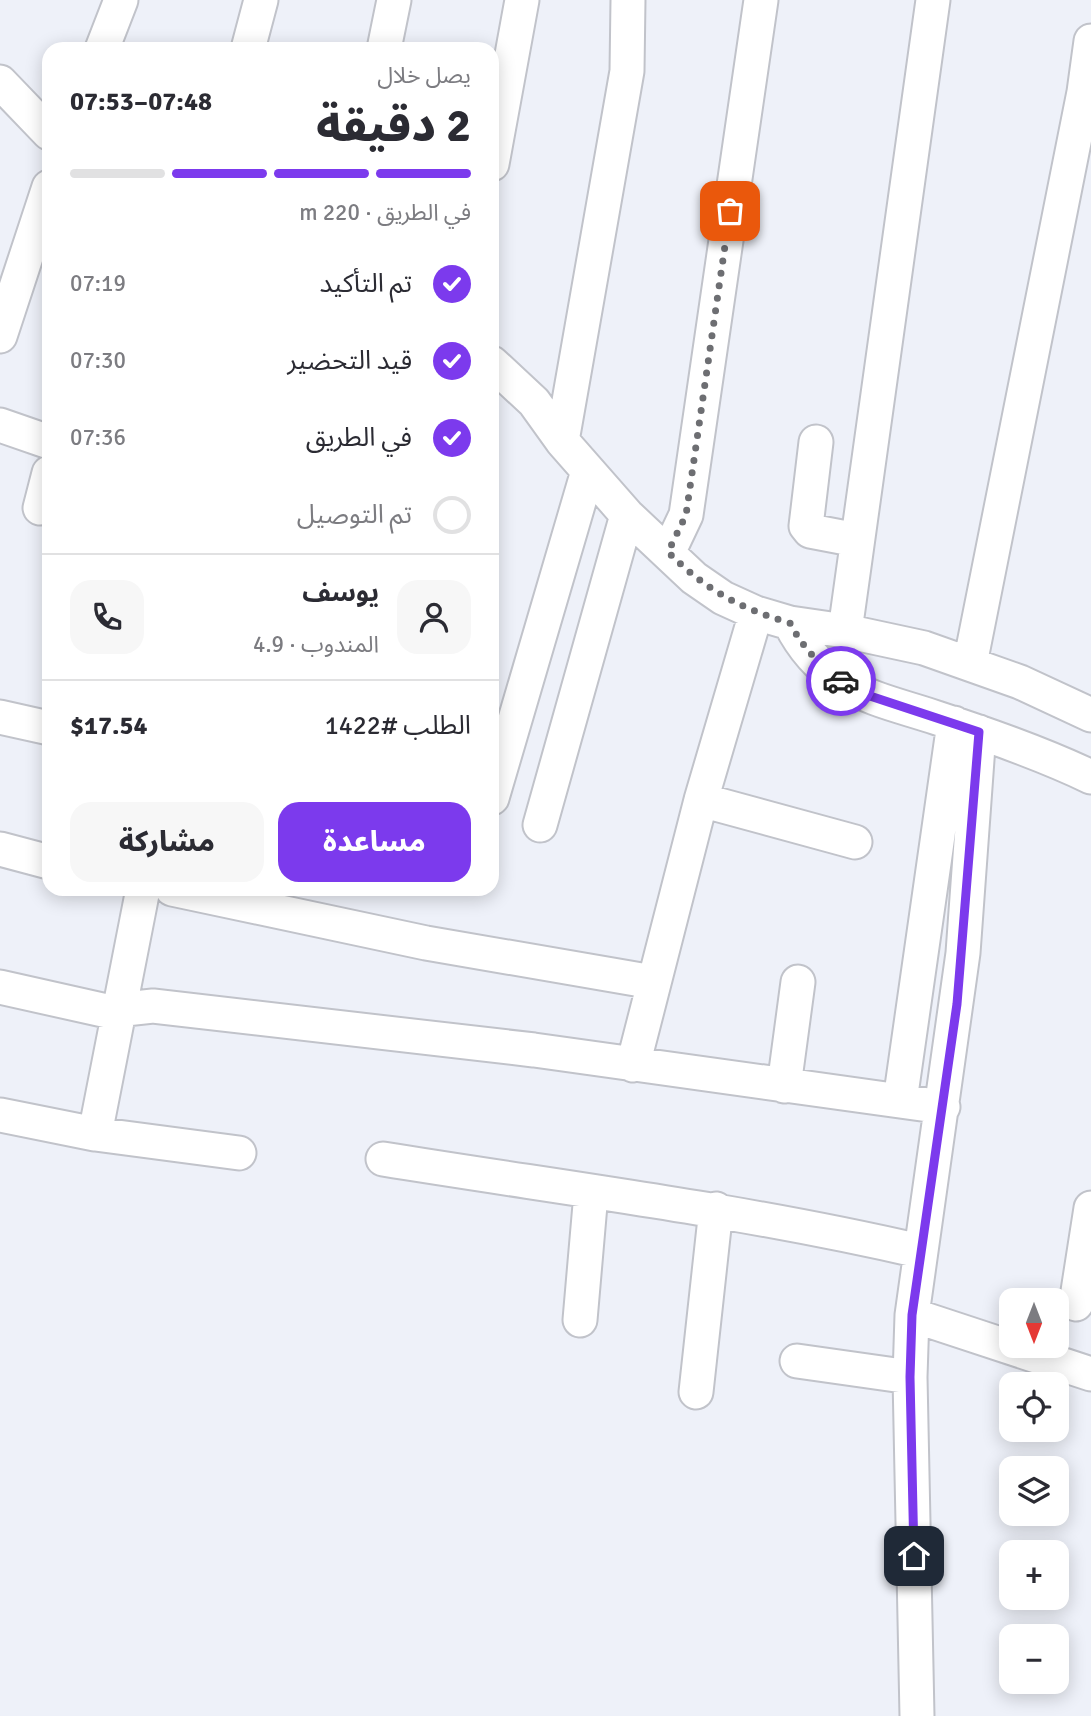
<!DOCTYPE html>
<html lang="ar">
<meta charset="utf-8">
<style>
:root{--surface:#fff;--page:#f7f7f7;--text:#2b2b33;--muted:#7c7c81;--line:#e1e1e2;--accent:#7c3aed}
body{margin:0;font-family:Signika,"Noto Sans Arabic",sans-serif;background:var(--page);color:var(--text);direction:rtl;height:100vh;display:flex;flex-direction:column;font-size:26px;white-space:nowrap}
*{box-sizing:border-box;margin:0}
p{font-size:23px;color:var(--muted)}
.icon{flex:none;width:38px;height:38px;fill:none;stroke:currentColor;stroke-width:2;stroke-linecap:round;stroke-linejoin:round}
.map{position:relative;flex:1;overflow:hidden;direction:ltr}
.panel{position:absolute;left:42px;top:42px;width:457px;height:854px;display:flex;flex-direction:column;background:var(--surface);border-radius:21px;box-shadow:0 4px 18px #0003;direction:rtl}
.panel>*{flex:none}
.needle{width:46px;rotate:180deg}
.controls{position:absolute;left:999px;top:1288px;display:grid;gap:14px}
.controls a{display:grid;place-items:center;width:70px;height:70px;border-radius:14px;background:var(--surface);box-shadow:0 4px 18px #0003;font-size:35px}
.pin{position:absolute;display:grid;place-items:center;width:60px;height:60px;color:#fff;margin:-30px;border-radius:14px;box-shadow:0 4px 10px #0006}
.courier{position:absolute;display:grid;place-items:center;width:70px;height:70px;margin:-35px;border:5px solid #7c3aed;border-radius:50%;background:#fff;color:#222;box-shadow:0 2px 9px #0007}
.headline em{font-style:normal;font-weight:800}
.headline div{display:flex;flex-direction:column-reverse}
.headline{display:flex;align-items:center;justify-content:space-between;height:119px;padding:0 28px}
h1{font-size:46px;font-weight:800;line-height:52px}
.bar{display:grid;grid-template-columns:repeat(4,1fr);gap:10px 7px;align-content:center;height:84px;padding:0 28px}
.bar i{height:9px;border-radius:5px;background:var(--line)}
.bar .current{background:var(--accent)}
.bar p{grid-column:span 4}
.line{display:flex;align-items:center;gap:18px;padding:0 28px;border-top:2px solid var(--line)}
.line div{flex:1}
.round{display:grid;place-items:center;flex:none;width:74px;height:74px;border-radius:21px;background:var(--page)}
ol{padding:0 28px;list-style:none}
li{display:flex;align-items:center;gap:21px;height:77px}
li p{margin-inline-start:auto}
li .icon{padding:7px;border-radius:50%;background:var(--accent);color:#fff;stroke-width:4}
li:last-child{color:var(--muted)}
li i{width:38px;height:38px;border:4px solid var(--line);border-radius:50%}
.primary-button{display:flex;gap:14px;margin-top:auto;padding:14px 28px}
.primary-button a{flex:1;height:80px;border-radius:21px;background:var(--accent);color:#fff;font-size:28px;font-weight:800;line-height:80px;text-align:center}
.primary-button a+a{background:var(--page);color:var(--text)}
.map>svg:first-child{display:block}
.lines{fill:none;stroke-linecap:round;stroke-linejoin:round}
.minor-casing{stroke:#c1c3ca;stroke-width:37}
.minor{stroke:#fff;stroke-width:33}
.done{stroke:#6d6e72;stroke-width:7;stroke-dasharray:0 12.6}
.route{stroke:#7c3aed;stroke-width:9}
</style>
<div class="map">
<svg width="1091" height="1716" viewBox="0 0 1091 1716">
<rect width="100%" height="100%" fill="#eef1f9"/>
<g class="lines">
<g class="minor-casing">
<path id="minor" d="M 102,49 L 121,0
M 248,49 L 261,0
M 384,49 L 394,0
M 0,82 L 49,133
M 492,164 L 522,0
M 0,336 L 49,187
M 492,363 L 534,402 L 562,441 L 627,515 L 694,578 L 723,598 L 756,613 L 790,623 L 845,631 L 924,648 L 1020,682 L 1091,715
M 0,425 L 49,442
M 562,441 L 627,71 L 628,0
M 816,442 L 806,526 L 810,531 L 857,540
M 40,508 L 49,473
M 668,553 L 686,515 L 761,0
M 790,623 C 802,647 819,667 842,682 C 870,700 905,707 937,718 C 989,735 1041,753 1091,777
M 845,631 L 933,0
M 970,664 L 1084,92 L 1091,41
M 0,717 L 49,728
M 492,798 L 588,471
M 701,800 L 855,842
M 540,825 L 627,515
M 0,849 L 49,862
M 172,889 L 426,943 L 653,982
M 0,987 L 107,1011 L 153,1006 L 534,1050 L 943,1107
M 633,1065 L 701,800 L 756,613
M 784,1086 L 798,982
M 900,1101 L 954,723
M 0,1115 L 95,1134 L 239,1153
M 95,1134 L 143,889
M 383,1159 C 562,1188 742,1210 919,1251
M 1076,1304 L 1091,1208
M 912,1315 L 1091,1374
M 580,1320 L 591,1193
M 797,1361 L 910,1377
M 696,1392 L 716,1209
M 917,1716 L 910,1377 L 912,1315 L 963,953 L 979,732"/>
</g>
<use href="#minor" class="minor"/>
</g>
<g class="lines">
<path class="done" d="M 730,211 L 686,515 L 668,552 C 706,590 739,608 790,623 C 803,648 819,664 841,681"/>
<path class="route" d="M 841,681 L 870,696 L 979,732 L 957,1004 L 912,1315 L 910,1377 L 914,1556"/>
</g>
</svg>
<div class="controls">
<a><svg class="needle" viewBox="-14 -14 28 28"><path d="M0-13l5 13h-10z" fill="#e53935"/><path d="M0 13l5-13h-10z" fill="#7c7c81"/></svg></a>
<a><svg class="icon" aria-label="locate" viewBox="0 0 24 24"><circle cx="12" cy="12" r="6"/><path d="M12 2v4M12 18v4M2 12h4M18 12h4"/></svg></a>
<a><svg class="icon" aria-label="layers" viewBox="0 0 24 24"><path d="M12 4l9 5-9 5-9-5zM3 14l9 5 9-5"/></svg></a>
<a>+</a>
<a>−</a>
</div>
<div class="pin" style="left:730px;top:211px;background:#ea580c"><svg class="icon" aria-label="bag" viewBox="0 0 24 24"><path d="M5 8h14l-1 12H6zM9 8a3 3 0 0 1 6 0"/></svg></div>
<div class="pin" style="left:914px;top:1556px;background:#1f2937"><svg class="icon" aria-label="home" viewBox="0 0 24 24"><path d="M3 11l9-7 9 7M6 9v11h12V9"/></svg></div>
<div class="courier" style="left:841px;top:681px"><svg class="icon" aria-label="car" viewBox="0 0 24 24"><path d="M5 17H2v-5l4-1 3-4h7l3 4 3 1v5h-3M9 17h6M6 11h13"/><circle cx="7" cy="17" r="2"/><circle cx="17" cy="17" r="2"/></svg></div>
<section class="panel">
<div class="headline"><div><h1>2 دقيقة</h1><p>يصل خلال</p></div><em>07:48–07:53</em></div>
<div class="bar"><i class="current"></i><i class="current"></i><i class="current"></i><i></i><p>في الطريق · 220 m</p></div>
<ol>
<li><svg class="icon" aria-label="check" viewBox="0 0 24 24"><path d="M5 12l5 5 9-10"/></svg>تم التأكيد<p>07:19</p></li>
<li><svg class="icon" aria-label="check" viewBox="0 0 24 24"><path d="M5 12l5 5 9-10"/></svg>قيد التحضير<p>07:30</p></li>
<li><svg class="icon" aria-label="check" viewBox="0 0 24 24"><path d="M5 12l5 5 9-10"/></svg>في الطريق<p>07:36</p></li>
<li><i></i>تم التوصيل</li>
</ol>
<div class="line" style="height:126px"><a class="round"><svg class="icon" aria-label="person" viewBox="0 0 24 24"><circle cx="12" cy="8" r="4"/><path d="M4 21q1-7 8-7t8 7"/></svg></a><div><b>يوسف</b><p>المندوب · 4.9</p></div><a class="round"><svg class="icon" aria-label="phone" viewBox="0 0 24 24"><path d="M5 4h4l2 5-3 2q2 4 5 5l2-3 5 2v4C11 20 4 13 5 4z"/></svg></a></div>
<div class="line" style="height:91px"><div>الطلب #1422</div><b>$17.54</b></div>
<div class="primary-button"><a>مساعدة</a><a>مشاركة</a></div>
</section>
</div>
